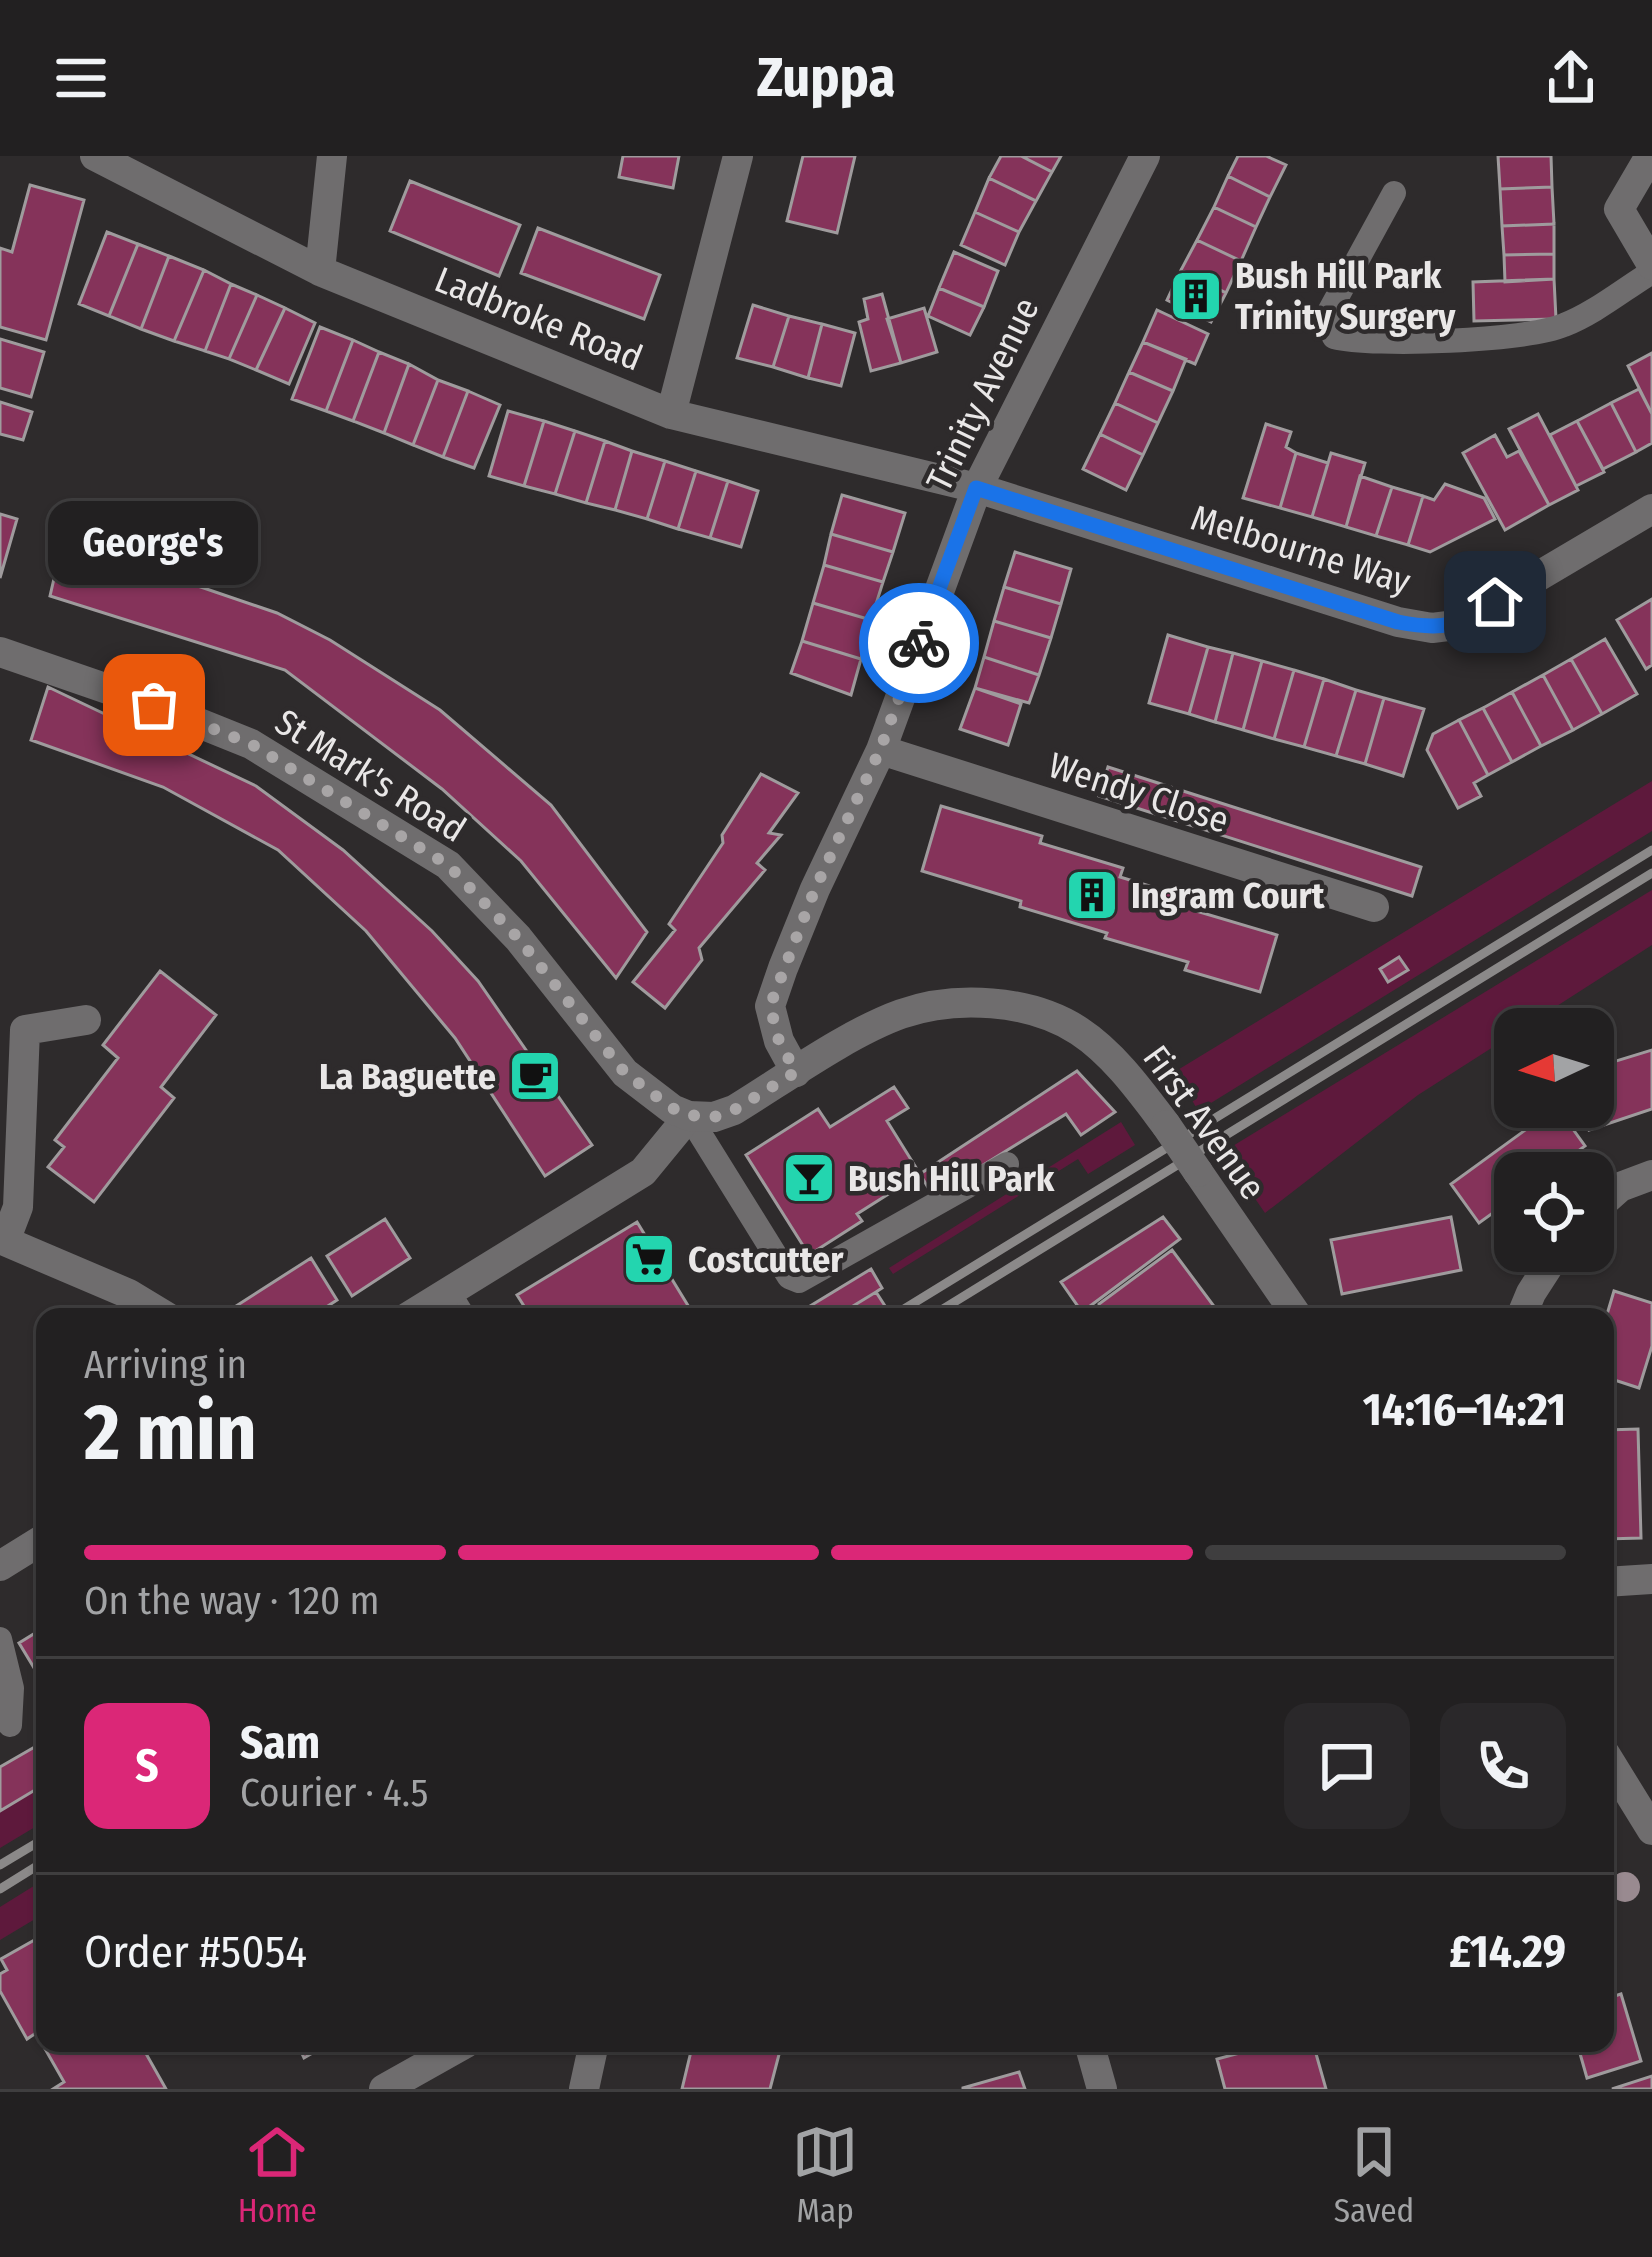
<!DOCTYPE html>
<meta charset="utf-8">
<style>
:root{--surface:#222021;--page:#2a282a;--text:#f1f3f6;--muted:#a2a3a5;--line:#3f3e3f;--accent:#db2777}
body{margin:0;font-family:"Fira Sans Condensed",sans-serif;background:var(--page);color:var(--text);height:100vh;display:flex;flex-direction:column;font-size:45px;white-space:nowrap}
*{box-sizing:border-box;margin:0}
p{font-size:39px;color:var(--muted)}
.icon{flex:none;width:66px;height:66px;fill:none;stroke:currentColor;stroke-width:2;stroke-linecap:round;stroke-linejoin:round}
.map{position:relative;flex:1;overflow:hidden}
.panel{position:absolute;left:36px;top:1152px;width:1578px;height:744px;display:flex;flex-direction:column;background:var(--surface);border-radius:24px;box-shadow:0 3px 9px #0004,0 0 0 3px var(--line)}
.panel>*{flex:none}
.needle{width:78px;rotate:266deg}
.buttons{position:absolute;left:1494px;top:852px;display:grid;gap:24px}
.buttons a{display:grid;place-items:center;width:120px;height:120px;border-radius:24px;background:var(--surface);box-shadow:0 3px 9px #0004,0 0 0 3px var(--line);font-size:60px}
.pin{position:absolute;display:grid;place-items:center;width:102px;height:102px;color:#fff;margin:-51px;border-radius:24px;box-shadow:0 6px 18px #0006}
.courier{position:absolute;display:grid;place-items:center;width:120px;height:120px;margin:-60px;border:9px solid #1a73e8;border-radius:50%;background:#fff;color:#222;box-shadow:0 3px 15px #0007}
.bubble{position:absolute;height:84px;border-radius:24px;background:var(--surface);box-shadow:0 3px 9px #0004,0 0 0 3px var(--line);font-size:39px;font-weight:700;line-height:84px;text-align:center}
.summary em{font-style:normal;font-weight:700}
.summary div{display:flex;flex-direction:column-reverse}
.summary{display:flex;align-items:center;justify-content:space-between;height:204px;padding:0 48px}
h1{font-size:78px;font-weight:700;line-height:90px}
.bar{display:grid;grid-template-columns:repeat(4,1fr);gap:18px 12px;align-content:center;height:144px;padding:0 48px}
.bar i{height:15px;border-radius:9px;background:var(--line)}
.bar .current{background:var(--accent)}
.bar p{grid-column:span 4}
.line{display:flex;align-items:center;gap:30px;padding:0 48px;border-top:3px solid var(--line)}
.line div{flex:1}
.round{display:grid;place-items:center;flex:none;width:126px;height:126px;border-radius:24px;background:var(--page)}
header{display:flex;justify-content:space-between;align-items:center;height:156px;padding:0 48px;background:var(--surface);font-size:54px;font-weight:700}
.dock{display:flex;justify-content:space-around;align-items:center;height:168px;border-top:3px solid var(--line);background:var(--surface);font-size:33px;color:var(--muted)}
.dock a{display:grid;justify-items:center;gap:6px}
.dock .current{color:var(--accent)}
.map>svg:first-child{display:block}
.green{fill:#5e193c}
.building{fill:#85335a;stroke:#9f9b9d;stroke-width:3}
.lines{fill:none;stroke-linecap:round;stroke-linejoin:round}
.service{stroke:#6f6d6e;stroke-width:24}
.minor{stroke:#6f6d6e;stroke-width:30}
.tertiary{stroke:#6f6d6e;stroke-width:30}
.rail{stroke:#8b8989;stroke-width:9}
.tertiary-bridge{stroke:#6f6d6e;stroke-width:30}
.tree{fill:#998a90}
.done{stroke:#a8a5a6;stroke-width:12;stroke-dasharray:0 21.6}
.route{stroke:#1a73e8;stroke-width:15}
.labels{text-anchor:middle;stroke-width:9;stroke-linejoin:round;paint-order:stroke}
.poi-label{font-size:36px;font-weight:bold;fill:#e9e7e7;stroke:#2e2b2c;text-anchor:start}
.street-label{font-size:36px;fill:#e9e7e7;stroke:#2e2b2c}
</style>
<header><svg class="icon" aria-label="menu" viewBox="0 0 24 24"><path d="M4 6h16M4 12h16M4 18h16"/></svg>Zuppa<svg class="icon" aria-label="share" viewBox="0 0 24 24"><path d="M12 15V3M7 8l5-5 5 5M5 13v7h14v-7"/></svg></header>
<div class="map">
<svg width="1652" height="1933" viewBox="0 0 1652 1933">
<rect width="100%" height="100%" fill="#2e2b2c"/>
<path class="green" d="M 1652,625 L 1652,675 L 1198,955 L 1176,915 Z
M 1652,734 L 1652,789 L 1521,873 L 1515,873 L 1515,877 L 1418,939 L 1265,1057 L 1223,996 Z
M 1121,966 L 1135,989 L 1088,1018 L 1078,1003 L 893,1118 L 889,1112 Z
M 45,1628 L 45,1665 L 0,1692 L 0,1655 Z
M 45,1723 L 45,1757 L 0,1784 L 0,1751 Z"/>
<path class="building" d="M 623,0 L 679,0 L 673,32 L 619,21 Z
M 803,0 L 855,0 L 837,77 L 787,65 Z
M 1001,0 L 1021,0 L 1052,16 L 1036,45 L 989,22 Z
M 1021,0 L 1061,0 L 1052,16 Z
M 1238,0 L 1266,0 L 1286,9 L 1270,41 L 1228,20 Z
M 1498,0 L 1551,0 L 1552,31 L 1500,33 Z
M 1228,20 L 1270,41 L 1256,71 L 1214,51 Z
M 989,22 L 1036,45 L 1019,76 L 975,56 Z
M 410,25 L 520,69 L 499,120 L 390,75 Z
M 30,29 L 84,44 L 46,184 L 0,171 L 0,92 L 12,96 Z
M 1552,31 L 1554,68 L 1502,70 L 1500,33 Z
M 1214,51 L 1256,71 L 1241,105 L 1197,84 Z
M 975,56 L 1019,76 L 1005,109 L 961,89 Z
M 1554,68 L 1554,98 L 1504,99 L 1502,70 Z
M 538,72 L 660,119 L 644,163 L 521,117 Z
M 107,76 L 138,88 L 109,160 L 79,148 Z
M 1197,84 L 1241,105 L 1226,137 L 1181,114 Z
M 138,88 L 169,100 L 141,173 L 109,160 Z
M 954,96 L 998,115 L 984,151 L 939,132 Z
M 1554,98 L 1554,123 L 1505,126 L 1504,99 Z
M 169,100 L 204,114 L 174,185 L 141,173 Z
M 204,114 L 231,128 L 205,195 L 174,185 Z
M 1181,114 L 1226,137 L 1211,166 L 1167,144 Z
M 1554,123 L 1556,163 L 1474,165 L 1473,126 Z
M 231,128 L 257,139 L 229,203 L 205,195 Z
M 939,132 L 984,151 L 970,179 L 928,160 Z
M 882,138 L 901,207 L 871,215 L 859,166 L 868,163 L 864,143 Z
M 257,139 L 285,152 L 256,214 L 229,203 Z
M 753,149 L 789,160 L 773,211 L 737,202 Z
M 285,152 L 315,167 L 289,228 L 256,214 Z
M 924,152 L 937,196 L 901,207 L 887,163 Z
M 1157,154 L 1208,178 L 1195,208 L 1143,186 Z
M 789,160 L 822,168 L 808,222 L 773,211 Z
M 822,168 L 855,177 L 841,230 L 808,222 Z
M 320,171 L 353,184 L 326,255 L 292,243 Z
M 0,183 L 44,196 L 31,241 L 0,232 Z
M 353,184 L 379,196 L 353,265 L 326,255 Z
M 1143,186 L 1186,203 L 1173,235 L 1129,216 Z
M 379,196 L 409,208 L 384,277 L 353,265 Z
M 1652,197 L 1652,258 L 1628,210 Z
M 409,208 L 438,224 L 413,289 L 384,277 Z
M 1129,216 L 1173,235 L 1158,267 L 1115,247 Z
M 438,224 L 468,235 L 443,301 L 413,289 Z
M 1639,233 L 1652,258 L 1652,287 L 1636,296 L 1611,247 Z
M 468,235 L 500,249 L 474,312 L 443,301 Z
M 0,246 L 32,256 L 23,284 L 0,278 Z
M 1115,247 L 1158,267 L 1143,299 L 1100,278 Z
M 1611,247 L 1636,296 L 1603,313 L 1577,265 Z
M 508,255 L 544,265 L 524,330 L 489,320 Z
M 1538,258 L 1578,334 L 1549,349 L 1509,273 Z
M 544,265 L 575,275 L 555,338 L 524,330 Z
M 1577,265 L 1604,316 L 1576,330 L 1550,279 Z
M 1266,268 L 1291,276 L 1286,291 L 1296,297 L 1280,352 L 1243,342 Z
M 575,275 L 605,285 L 586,347 L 555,338 Z
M 1100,278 L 1143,299 L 1126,334 L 1083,313 Z
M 1495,279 L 1507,301 L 1519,295 L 1549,349 L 1505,374 L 1463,297 Z
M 605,285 L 632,295 L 615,354 L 586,347 Z
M 632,295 L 665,305 L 647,363 L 615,354 Z
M 1296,297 L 1328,307 L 1312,361 L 1280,352 Z
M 1331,297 L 1365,307 L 1346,371 L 1312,361 Z
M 665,305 L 696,315 L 678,373 L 647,363 Z
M 696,315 L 728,325 L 710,382 L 678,373 Z
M 1360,320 L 1392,331 L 1376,380 L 1346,371 Z
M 728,325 L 758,335 L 741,391 L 710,382 Z
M 1445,328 L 1484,342 L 1495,363 L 1430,396 L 1408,389 L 1423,340 L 1434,344 Z
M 1392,331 L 1423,340 L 1408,389 L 1376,380 Z
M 842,339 L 905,357 L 893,396 L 831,378 Z
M 0,358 L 17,363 L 0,422 Z
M 831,378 L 893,396 L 883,426 L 824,409 Z
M 63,384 L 277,457 L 330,484 L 440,554 L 551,649 L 647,776 L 616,822 L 521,705 L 442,633 L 285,514 L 50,440 Z
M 1015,396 L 1071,413 L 1061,448 L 1004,431 Z
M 824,409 L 883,426 L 871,464 L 813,447 Z
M 1004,431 L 1061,448 L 1051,482 L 994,465 Z
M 1652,443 L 1652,509 L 1646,513 L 1617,464 Z
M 813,447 L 871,464 L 861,503 L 802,485 Z
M 994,465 L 1051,482 L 1039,519 L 984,501 Z
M 1168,479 L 1208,491 L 1189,558 L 1149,547 Z
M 1605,483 L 1637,538 L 1602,558 L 1571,503 Z
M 802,485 L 861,503 L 851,539 L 791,517 Z
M 1208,491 L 1233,497 L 1215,566 L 1189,558 Z
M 1233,497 L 1262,505 L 1243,574 L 1215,566 Z
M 984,501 L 1039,519 L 1029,547 L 975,532 Z
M 1571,503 L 1602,558 L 1573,574 L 1543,519 Z
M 1262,505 L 1294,514 L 1274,583 L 1243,574 Z
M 1294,514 L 1324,523 L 1304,591 L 1274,583 Z
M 1543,519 L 1573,574 L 1541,590 L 1512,536 Z
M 1324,523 L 1356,534 L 1336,600 L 1304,591 Z
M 48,531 L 256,630 L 343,694 L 432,775 L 478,825 L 592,989 L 545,1020 L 455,882 L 366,775 L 278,694 L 163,631 L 31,584 Z
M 975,532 L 1021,548 L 1008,589 L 960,573 Z
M 1356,534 L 1384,542 L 1365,608 L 1336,600 Z
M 1512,536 L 1541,590 L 1512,606 L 1483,552 Z
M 1384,542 L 1424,553 L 1403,620 L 1365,608 Z
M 1483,552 L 1512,606 L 1488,619 L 1459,564 Z
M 1459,564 L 1488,619 L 1474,627 L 1481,640 L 1458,652 L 1427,594 L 1433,578 Z
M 1108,611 L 1421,711 L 1412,740 L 1099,640 Z
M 761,618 L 798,637 L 769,677 L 781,679 L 757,707 L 765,714 L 699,792 L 702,804 L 665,852 L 633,826 L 675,774 L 669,768 L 723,687 L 722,679 Z
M 941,650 L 1042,680 L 1040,687 L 1123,712 L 1120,721 L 1199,745 L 1196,755 L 1277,779 L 1260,836 L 1185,814 L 1188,806 L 1105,782 L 1107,777 L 1020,751 L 1021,745 L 922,715 Z
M 1399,801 L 1408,814 L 1388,826 L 1380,813 Z
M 160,815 L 216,859 L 161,931 L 174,942 L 94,1046 L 48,1011 L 64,991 L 55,984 L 118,902 L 103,889 Z
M 1652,894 L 1652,953 L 1589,974 L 1581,951 L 1593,951 L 1593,912 Z
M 1077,915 L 1115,956 L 1081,979 L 1066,958 L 933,1040 L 920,1018 Z
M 894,931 L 908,952 L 887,965 L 920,1018 L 857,1058 L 862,1065 L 809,1099 L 746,999 L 818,953 L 830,971 Z
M 1557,951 L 1585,990 L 1548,1017 L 1515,1017 L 1515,1041 L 1479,1067 L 1451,1028 Z
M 1163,1061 L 1180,1083 L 1082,1156 L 1061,1126 Z
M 1451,1061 L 1461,1114 L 1342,1138 L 1331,1084 Z
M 385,1063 L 410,1102 L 352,1140 L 327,1100 Z
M 637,1066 L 695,1161 L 531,1161 L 517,1139 Z
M 1172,1094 L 1222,1161 L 1099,1161 L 1099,1148 Z
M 311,1102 L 337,1144 L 311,1161 L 219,1161 Z
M 871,1113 L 882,1132 L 876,1136 L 835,1161 L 792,1161 Z
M 1614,1135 L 1652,1147 L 1652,1190 L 1639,1232 L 1605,1221 L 1605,1165 Z
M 876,1136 L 887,1153 L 874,1161 L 835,1161 Z
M 1638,1273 L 1641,1382 L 1605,1383 L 1605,1274 Z
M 45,1471 L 45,1530 L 19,1487 Z
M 45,1585 L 45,1628 L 0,1655 L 0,1611 Z
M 45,1778 L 45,1887 L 140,1887 L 166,1933 L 53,1933 L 64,1926 L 36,1877 L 27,1883 L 0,1835 L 0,1818 L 7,1814 L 1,1803 Z
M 1621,1838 L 1641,1905 L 1587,1922 L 1577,1887 L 1605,1887 L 1605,1843 Z
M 297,1887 L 330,1887 L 304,1902 Z
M 693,1887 L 782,1887 L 770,1933 L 682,1933 Z
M 1277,1887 L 1313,1887 L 1326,1933 L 1225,1933 L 1217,1903 Z
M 1019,1916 L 1025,1933 L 963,1933 L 963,1932 Z
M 1652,1920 L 1652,1933 L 1612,1933 Z"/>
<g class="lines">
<path class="service" d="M 1394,37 L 1330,154 L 1328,170 L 1334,181 C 1374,191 1526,185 1564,169 C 1595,157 1624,133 1652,116
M 689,960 L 789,1121 L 799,1125 L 1007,1008
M 449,1137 L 464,1161
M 0,1483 L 12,1532 L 10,1569"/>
<path class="minor" d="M 95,0 L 320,115 L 671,258 L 977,332 L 1398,466 L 1432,472 L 1456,469 L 1652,353
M 1650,0 L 1619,53 L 1652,109
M 320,115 L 332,0
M 671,258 L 738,0
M 881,594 L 1374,751
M 796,916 L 779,885 L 770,850 L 783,812 L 815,733 L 881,594 L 977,332 L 1145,0
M 1593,1055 L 1620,1031 L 1652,1019
M 0,1083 L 129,1138 L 167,1161
M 5,1085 L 18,1051 L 25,874 L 86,864
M 408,1161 L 643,1016 L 689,960
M 1521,1161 L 1531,1137 L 1558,1095
M 0,1410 L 45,1382
M 1605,1426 L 1652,1423
M 1089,1887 L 1102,1933
M 384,1933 L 466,1887
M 584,1933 L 594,1887"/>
<path class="tertiary" d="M 0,496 L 154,549 L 251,588 L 448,709 L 518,782 L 625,917 L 672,953 L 689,960 L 714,961 L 734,954 C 783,924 848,877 901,858 C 955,839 1030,843 1079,875 C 1114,898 1141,936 1166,969
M 1198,1016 L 1298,1161
M 1605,1598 L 1652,1674"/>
<path class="rail" d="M 891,1161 L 1652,694
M 930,1161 L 1652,717
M 0,1709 L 45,1682
M 0,1733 L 45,1705"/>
<path class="tertiary-bridge" d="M 1166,969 L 1198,1016"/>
</g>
<circle class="tree" cx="1625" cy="1731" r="15"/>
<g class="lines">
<path class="done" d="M 154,549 L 251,588 L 448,709 L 518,782 L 625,917 L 672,952 L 689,959 L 714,961 L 734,954 L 796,916 L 779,885 L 770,850 L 815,733 L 880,594 L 919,487"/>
<path class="route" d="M 919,487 L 976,332 L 1398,466 C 1444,475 1456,470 1495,446"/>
</g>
<defs>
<g id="building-square" transform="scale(2.7)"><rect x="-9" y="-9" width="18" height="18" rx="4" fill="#23d5af" stroke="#2e2b2c"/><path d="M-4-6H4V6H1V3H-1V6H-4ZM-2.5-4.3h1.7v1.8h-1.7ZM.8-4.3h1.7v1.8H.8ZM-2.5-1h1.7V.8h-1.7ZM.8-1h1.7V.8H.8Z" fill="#111"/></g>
<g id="cafe-square" transform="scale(2.7)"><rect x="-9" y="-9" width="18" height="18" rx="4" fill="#23d5af" stroke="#2e2b2c"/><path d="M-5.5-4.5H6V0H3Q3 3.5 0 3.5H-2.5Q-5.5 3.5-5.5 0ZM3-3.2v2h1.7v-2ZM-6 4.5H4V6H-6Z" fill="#111"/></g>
<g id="bar-square" transform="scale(2.7)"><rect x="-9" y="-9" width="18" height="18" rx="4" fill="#23d5af" stroke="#2e2b2c"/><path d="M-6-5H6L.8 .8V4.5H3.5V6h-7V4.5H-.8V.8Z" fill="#111"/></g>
<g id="supermarket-square" transform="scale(2.7)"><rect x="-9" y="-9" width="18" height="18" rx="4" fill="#23d5af" stroke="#2e2b2c"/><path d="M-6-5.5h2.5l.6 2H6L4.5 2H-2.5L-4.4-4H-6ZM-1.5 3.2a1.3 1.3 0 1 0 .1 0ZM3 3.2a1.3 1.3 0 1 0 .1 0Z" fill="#111"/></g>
</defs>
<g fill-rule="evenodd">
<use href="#building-square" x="1196" y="140"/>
<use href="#building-square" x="1092" y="739"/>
<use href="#cafe-square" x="535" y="920"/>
<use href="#bar-square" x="809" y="1022"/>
<use href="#supermarket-square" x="649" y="1103"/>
</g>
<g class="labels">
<g class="poi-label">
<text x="1235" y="132">Bush Hill Park<tspan x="1235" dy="41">Trinity Surgery</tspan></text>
<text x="1131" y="752">Ingram Court</text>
<text x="496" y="933" text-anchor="end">La Baguette</text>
<text x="848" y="1035">Bush Hill Park</text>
<text x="688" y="1116">Costcutter</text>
</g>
<g class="street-label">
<text transform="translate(539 162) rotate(22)" y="13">Ladbroke Road</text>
<text transform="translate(982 238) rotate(-64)" y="13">Trinity Avenue</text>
<text transform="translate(1301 393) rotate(17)" y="13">Melbourne Way</text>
<text transform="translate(371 619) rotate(32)" y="13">St Mark's Road</text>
<text transform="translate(1139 636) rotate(18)" y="13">Wendy Close</text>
<text transform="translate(1205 966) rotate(54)" y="13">First Avenue</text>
</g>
</g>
</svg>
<div class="buttons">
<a><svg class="needle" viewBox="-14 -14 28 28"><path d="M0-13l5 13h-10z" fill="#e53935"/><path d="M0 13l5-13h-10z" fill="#a2a3a5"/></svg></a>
<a><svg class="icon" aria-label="locate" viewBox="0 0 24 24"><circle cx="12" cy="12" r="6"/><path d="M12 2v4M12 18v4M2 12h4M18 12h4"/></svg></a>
</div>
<div class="pin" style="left:154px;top:549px;background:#ea580c"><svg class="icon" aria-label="bag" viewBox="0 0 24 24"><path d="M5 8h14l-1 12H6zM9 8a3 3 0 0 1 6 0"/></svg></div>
<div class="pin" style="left:1495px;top:446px;background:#1f2937"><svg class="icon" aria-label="home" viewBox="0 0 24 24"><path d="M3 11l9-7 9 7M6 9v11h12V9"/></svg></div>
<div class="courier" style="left:919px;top:487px"><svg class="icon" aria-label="bike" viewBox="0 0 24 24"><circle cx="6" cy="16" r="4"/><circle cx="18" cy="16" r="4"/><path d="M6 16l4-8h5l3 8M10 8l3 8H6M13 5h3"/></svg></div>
<div class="bubble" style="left:48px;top:345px;width:210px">George's</div>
<section class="panel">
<div class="summary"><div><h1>2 min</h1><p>Arriving in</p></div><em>14:16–14:21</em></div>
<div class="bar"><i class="current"></i><i class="current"></i><i class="current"></i><i></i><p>On the way · 120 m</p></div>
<div class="line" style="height:216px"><b class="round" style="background:var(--accent);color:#fff">S</b><div><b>Sam</b><p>Courier · 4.5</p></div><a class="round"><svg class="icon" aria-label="chat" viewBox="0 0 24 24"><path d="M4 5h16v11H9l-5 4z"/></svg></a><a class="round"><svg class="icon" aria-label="phone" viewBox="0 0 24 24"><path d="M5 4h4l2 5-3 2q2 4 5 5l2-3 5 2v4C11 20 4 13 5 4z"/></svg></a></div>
<div class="line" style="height:156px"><div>Order #5054</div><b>£14.29</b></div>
</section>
</div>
<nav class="dock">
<a class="current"><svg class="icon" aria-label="home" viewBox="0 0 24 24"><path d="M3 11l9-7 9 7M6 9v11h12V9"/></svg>Home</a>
<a><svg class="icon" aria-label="map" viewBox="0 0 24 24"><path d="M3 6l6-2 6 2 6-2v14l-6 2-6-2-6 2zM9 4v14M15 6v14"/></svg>Map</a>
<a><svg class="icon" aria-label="saved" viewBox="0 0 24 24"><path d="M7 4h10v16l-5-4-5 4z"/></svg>Saved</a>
</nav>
